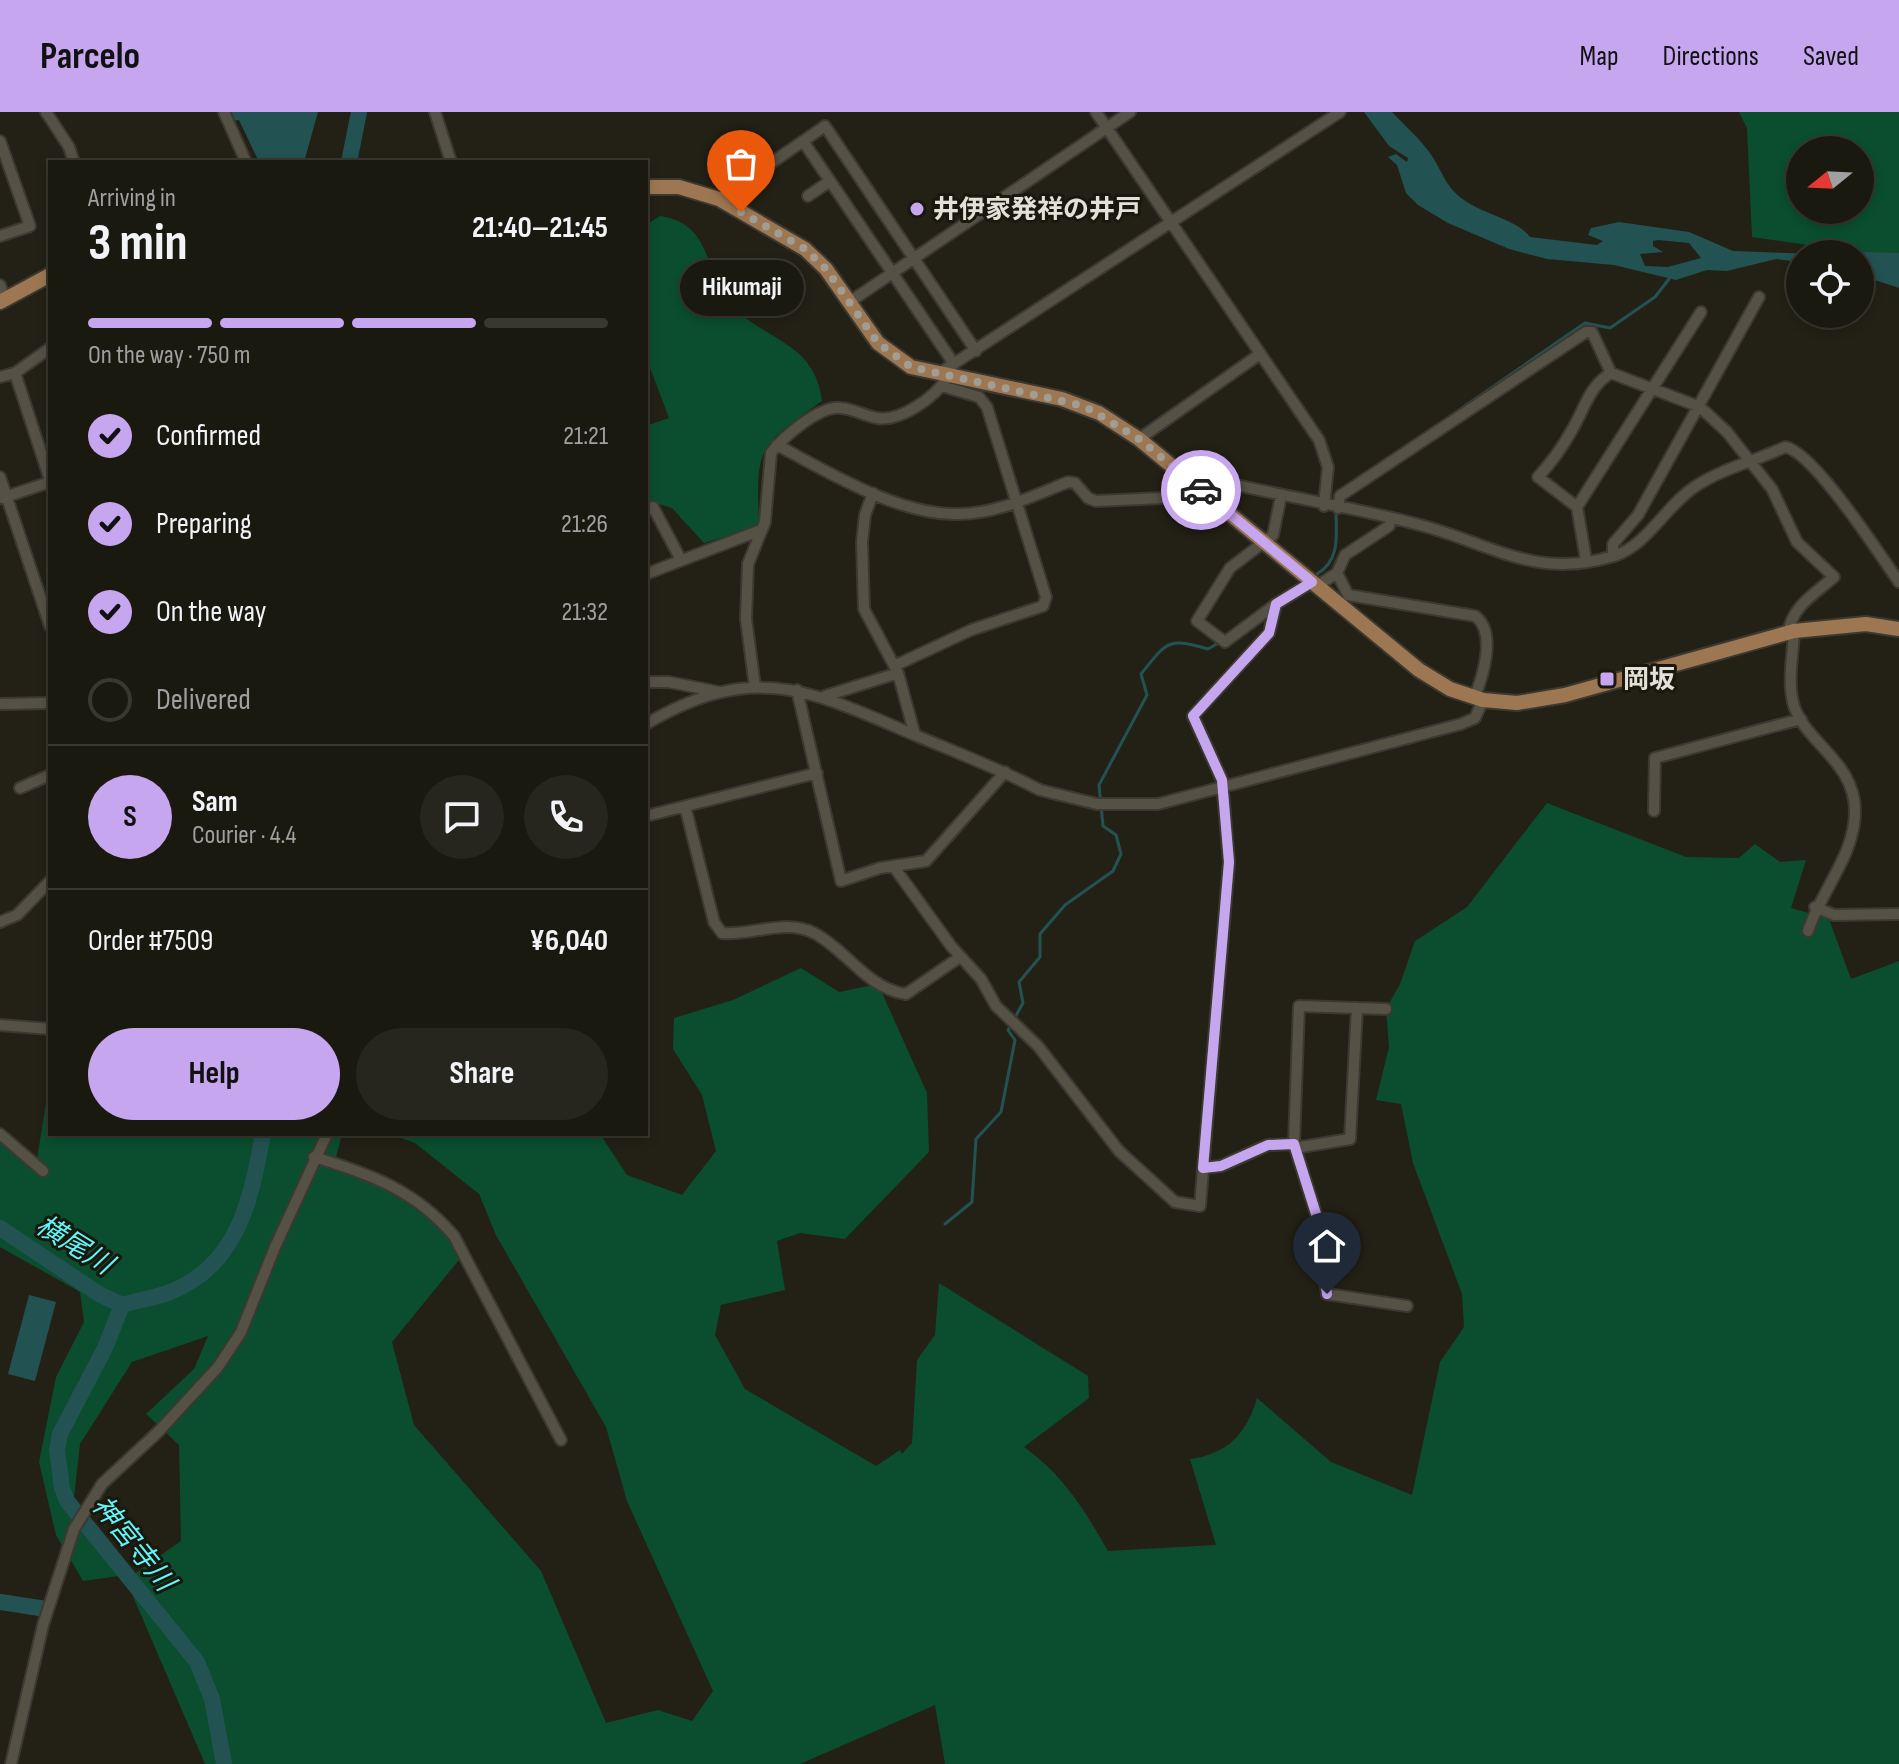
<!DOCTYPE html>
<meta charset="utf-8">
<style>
:root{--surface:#1a1910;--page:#27261e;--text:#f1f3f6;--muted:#9fa09f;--line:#383830;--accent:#c7a6f0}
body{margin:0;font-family:"Sofia Sans Condensed","Noto Sans JP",sans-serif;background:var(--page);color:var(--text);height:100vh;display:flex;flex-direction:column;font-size:30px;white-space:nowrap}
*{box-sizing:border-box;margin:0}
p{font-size:26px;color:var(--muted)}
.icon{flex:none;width:44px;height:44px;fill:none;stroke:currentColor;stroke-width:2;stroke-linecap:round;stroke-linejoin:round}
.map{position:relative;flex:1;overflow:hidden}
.drawer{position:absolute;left:48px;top:48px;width:600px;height:976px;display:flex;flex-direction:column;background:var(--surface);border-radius:0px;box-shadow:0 4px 12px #0003,0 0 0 2px var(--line)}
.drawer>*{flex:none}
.needle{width:52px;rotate:252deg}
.fabs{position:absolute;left:1786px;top:24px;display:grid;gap:16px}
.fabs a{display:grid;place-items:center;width:88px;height:88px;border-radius:50%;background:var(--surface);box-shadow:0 4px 12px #0003,0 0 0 2px var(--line);font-size:40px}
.pin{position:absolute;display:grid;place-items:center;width:68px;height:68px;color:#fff;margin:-82px -34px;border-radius:50% 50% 50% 0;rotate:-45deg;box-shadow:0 0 8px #0007}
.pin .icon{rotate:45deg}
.courier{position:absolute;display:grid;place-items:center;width:80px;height:80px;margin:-40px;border:6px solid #c7a6f0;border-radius:50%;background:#fff;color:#222;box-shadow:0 2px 10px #0007}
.bubble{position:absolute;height:56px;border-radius:28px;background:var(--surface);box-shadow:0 4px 12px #0003,0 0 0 2px var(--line);font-size:26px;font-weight:700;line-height:56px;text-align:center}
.headline em{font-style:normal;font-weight:700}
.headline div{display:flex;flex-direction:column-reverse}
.headline{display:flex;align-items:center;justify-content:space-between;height:136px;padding:0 40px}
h1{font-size:52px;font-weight:700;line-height:60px}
.bar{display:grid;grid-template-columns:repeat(4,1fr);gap:12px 8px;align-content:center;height:96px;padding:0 40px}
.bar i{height:10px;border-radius:6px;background:var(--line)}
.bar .on{background:var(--accent)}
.bar p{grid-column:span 4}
.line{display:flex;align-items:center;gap:20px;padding:0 40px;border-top:2px solid var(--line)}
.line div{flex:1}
.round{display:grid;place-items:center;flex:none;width:84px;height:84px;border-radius:42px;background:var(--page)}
ol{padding:0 40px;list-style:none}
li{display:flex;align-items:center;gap:24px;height:88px}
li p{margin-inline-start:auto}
li .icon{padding:8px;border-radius:50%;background:var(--accent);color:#111;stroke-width:4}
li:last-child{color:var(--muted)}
li i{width:44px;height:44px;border:4px solid var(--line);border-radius:50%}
.primary-button{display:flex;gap:16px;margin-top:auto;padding:16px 40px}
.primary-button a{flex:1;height:92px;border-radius:48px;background:var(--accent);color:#111;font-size:32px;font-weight:700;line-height:92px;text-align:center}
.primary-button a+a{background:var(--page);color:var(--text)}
header{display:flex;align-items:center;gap:48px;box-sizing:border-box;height:112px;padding:0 40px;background:var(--accent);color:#111}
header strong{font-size:38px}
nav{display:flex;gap:44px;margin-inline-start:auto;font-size:28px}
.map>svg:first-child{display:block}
.green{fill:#0a4e2f;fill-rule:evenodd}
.water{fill:#235253;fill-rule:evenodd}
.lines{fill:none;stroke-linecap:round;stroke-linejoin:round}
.stream{stroke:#235253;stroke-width:3}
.river{stroke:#235253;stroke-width:16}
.minor-casing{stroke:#3c3932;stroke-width:14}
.major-casing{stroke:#3c3932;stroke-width:18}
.minor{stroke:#555245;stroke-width:10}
.major{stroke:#9d7752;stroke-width:14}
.done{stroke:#9f9d94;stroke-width:8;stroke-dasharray:0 14.4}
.route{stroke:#c7a6f0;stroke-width:10}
.poi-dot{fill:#c7a6f0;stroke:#1a170c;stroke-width:3}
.labels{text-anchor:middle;stroke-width:6;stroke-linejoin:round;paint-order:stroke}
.poi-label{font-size:26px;font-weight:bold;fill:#e2e0d9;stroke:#1a170c;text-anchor:start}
.water-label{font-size:28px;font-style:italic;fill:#5ff5fa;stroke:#1a170c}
</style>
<header>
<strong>Parcelo</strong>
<nav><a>Map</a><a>Directions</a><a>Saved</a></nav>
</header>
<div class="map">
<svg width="1899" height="1652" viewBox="0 0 1899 1652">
<rect width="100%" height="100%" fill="#232115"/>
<path class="green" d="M 1739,0 L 1899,0 L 1899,146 L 1752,125 L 1747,16 ZM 1800,38 L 1860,38 L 1860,98 L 1800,98 Z
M 660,104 C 716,113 702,163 733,195 C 768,230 815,231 822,289 C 757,336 756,333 759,414 L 704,431 L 672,396 L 646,388 L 646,314 L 669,306 L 646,245 L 646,113 Z
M 1547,691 L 1686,745 L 1739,746 L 1755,732 L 1780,750 L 1806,748 L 1791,796 L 1829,807 L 1851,867 L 1899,849 L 1899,1652 L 945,1652 L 935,1593 L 800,1652 L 205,1652 L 126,1468 L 181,1429 L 179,1333 L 146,1302 L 194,1257 L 208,1224 L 132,1250 L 80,1332 L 72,1403 L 126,1463 L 83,1469 L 56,1423 L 39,1350 L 56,1265 L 84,1210 L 80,1180 L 0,1135 L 0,1024 L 35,1059 L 50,967 L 50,1022 L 342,1022 L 335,1049 L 431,1097 L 463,1143 L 392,1230 L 414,1313 L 541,1459 L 606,1611 L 658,1598 L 692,1609 L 713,1579 L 627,1389 L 606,1315 L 496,1123 L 479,1082 L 415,1031 L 389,1022 L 600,1022 L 627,1063 L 682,1083 L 716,1039 L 702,983 L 673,937 L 674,906 L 733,888 L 801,856 L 839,880 L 878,872 L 927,981 L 929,1040 L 845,1127 L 800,1121 L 777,1129 L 785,1178 L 721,1193 L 715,1223 L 745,1277 L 876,1354 L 900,1338 L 902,1342 L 912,1331 L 917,1248 L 935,1223 L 939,1171 L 1088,1264 L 1089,1286 L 1024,1335 C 1064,1364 1084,1397 1108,1439 L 1216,1433 L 1190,1347 C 1228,1342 1247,1321 1257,1286 L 1331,1350 L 1412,1383 L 1440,1250 L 1464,1215 L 1462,1182 L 1413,1051 L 1401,992 L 1376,988 L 1389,935 L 1386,897 L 1400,872 L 1415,829 L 1467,795 Z"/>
<path class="water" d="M 228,0 L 318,0 L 304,50 L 259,50 L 239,8 L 232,9 Z
M 1364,0 L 1392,0 C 1403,12 1416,23 1426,36 C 1443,56 1442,74 1467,90 C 1485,102 1519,109 1530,125 L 1597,133 L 1603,129 L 1588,123 L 1591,116 L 1619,110 L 1689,120 L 1733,139 L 1815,142 L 1800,142 L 1800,150 L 1776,147 L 1727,159 L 1707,158 L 1676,168 L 1614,153 L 1547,147 L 1509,137 L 1448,111 L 1418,93 L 1406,81 L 1397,53 L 1388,45 L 1396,42 L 1407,50 L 1408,46 L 1389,34 ZM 1658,128 L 1689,131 L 1701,146 L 1668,155 L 1645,154 L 1640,142 L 1663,140 L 1653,134 L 1653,129 Z
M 1860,148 L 1899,154 L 1899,176 L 1860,163 Z
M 29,1183 L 56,1190 L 35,1269 L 8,1262 Z"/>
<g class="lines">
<path class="stream" d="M 1462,296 L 1585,211 L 1610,216 L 1655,185 L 1669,167
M 1317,462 C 1341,448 1336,422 1336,398
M 1236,516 L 1265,494
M 945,1112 L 972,1090 L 976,1027 L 1001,1000 L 1015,928 L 1008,918 L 1023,891 L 1019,870 L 1040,845 L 1040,822 L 1065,793 L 1113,759 L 1121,742 L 1116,723 L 1103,714 L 1099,673 L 1147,583 L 1141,562 C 1167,530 1167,525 1208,537 L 1222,529"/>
<path class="river" d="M 349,50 L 359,0
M 1860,148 L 1899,149
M 0,1116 L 99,1182 L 122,1193
M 0,1490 L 46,1497
M 224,1652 L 212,1587 L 197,1550 L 67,1389 L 62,1376 L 57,1338 L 60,1322 L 105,1236 L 122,1193 C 138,1188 155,1186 170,1180 C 239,1153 251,1086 263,1022"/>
<g class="minor-casing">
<path id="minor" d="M 46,0 L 69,35 L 74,50
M 224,0 L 246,50
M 435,0 L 451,50
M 1096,0 L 1319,328 L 1328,355 L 1324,394
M 0,29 L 30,114 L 0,124
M 803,29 L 954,252
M 808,84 L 830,69
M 719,87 L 825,14 L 976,239
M 0,173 L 5,187
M 848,191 L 1130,0
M 15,261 L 50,368
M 938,262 L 1340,0
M 0,265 L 15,261 L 50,236
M 1139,327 L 1260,242
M 777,333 C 827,360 897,402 955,402 C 994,403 1033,384 1068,370 L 1075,371 L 1088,386 L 1096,389 L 1184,385 L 1194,386 L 1214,402 L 1221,394
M 0,365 L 50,514
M 1195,373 L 1219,369 C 1285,385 1354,395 1420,413 C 1492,432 1535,468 1614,444 C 1648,433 1666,393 1696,374 C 1723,356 1756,349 1785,335 C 1813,339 1880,443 1899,470
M 873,381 L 865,403 L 862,430 L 864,497 L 898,561 L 915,623
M 2,386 L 50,370
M 1577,395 L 1538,365 C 1551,351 1563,334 1572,318 C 1585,296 1589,274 1611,261
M 1338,396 L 1340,384 L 1586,220 L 1592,220 L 1611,261 L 1700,295 L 1727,320 L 1772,377 L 1797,430 L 1834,465 C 1817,480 1790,496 1789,520
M 646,398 L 653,395 L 681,448
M 1613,444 L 1613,432 L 1638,403 L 1759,185
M 1586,448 L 1577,395 L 1701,200
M 1337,461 L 1345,443 L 1389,414 L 1391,407
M 646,462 L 761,418
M 1317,474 L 1337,461 L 1348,483 L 1475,504 C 1497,520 1483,565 1474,586
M 1276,492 L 1225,530 L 1197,509 L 1230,456 L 1273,423 L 1281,384
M 1794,519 C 1793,542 1787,572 1794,594 C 1806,631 1855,650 1855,699 C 1855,743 1821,779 1808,819
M 894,554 L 971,518 L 1043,494 L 1046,485 L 987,295 L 979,285 L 942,274
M 646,570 L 669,570 L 719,580
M 755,575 L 746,507 L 748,452 L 765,410 L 771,341 C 783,325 820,293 841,296 C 854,297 865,304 877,306 C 901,310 935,285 948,265
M 797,578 L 841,769 L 880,756 L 926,749 L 1005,660
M 825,584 L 898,561
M 0,592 L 50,591
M 646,612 C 755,548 812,579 917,624 C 958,641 1000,657 1040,678 L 1097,692 L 1158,692 L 1461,612 L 1475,606 L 1483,588
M 20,676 L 50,663
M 685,694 L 714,810 L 722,821 C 752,824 785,806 814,821 C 847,838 866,876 906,882 L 960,845
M 1654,699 L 1655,646 L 1801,607
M 646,704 L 817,661
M 894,755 L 951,834 L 981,867 L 996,894 L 1038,934 L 1119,1039 L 1175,1090 L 1200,1094 L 1229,750 L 1222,668 L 1193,604 L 1269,521 L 1276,492 L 1312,470
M 1815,795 L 1834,803 L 1899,802
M 0,810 L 17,803 L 50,769
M 0,913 L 50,917
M 0,1022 L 43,1059
M 1294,1032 L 1299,894 L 1386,897
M 1295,1036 L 1350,1027 L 1357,896
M 314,1045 C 370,1062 415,1078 454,1124 L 561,1328
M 1203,1056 L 1221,1054 L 1268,1033 L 1294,1032 L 1317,1105 L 1327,1182 L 1407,1194
M 11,1652 L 43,1513 L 74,1417 L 102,1372 L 159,1319 L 218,1255 L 241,1220 L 275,1135 L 327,1022"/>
</g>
<g class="major-casing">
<path id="major" d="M 646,75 L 679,75 L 719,87 L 805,137 L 826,157 L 878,231 L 911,255 L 1062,287 L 1099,301 L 1139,327 L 1419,558 L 1450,577 L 1483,588 L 1517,591 L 1565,583 L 1794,519 L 1866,512 L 1899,517
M 0,190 L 50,163"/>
</g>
<use href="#minor" class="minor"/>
<use href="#major" class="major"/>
</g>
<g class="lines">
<path class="done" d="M 741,100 L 805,137 L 826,157 L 878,231 L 911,255 L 1084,294 L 1139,327 L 1201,378"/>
<path class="route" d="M 1201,378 L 1312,470 L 1276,492 L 1269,521 L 1193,604 L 1222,668 L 1229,750 L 1203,1056 L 1221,1054 L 1268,1033 L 1294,1032 L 1317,1105 L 1327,1182"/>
</g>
<g class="poi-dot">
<circle cx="917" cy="97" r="8"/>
<rect x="1599" y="559" width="16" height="16" rx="4"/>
</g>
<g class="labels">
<g class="poi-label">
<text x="933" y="106">井伊家発祥の井戸</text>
<text x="1623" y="576">岡坂</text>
</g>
<g class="water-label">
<text transform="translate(75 1132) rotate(32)" y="10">横尾川</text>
<text transform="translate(134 1431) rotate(51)" y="10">神宮寺川</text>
</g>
</g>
</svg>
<div class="fabs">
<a><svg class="needle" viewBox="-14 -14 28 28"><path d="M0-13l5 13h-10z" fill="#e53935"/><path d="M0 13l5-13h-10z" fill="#9fa09f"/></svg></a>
<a><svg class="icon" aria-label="locate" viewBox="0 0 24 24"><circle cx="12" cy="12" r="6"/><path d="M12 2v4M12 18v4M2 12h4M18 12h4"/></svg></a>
</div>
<div class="pin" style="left:741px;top:100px;background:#ea580c"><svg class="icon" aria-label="bag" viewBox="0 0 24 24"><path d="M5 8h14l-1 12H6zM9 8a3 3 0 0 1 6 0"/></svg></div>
<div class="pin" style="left:1327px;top:1182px;background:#1f2937"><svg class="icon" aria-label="home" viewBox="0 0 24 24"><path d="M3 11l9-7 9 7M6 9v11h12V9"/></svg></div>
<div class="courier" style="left:1201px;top:378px"><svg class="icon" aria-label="car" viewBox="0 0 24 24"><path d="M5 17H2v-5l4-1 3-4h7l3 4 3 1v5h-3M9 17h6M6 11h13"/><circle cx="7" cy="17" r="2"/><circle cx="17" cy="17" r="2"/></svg></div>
<div class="bubble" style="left:680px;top:148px;width:124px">Hikumaji</div>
<section class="drawer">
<div class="headline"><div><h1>3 min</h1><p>Arriving in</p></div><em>21:40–21:45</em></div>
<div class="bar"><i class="on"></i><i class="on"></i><i class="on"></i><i></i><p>On the way · 750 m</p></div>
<ol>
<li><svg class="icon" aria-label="check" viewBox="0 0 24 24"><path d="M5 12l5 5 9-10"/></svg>Confirmed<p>21:21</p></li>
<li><svg class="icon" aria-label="check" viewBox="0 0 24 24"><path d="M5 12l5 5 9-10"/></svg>Preparing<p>21:26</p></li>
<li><svg class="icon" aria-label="check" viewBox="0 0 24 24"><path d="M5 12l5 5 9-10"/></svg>On the way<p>21:32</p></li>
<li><i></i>Delivered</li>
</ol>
<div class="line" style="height:144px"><b class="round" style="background:var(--accent);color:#111">S</b><div><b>Sam</b><p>Courier · 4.4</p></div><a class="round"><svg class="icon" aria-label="chat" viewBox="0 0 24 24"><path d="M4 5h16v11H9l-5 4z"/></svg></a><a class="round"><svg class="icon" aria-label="phone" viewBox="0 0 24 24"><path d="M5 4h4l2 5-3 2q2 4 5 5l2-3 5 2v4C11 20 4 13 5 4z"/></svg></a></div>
<div class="line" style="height:104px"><div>Order #7509</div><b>¥6,040</b></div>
<div class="primary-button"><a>Help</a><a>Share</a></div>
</section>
</div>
